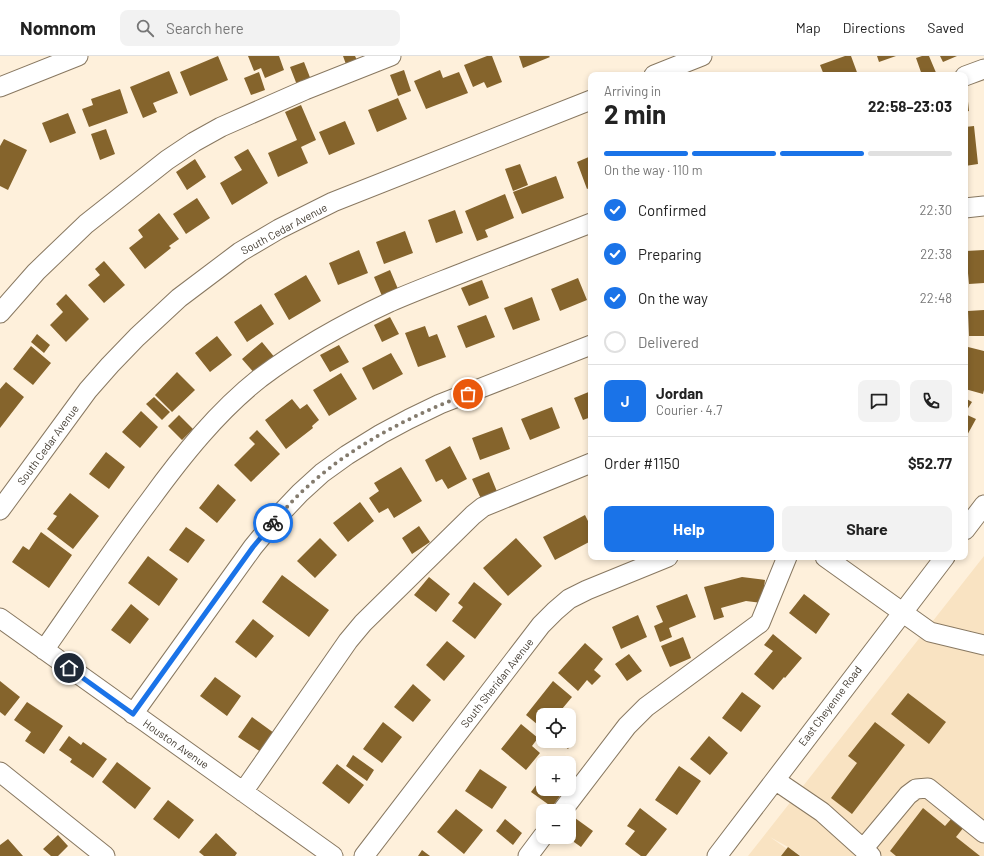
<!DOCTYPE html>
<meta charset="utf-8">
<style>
:root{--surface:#fff;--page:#f2f2f2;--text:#222;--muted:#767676;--line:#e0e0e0;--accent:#1a73e8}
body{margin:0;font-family:Barlow,sans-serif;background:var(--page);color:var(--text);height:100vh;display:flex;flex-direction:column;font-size:15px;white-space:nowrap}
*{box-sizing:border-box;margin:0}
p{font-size:13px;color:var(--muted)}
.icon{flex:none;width:22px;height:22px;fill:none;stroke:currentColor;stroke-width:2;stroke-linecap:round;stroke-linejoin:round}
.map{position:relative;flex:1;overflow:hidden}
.sheet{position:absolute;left:588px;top:16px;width:380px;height:488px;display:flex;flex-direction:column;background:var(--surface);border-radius:8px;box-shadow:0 2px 6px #0003}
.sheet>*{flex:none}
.buttons{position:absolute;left:536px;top:652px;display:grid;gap:8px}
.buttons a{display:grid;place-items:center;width:40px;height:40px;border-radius:8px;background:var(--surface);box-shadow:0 2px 6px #0003;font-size:20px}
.pin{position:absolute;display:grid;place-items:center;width:34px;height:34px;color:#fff;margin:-17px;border:2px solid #fff;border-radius:50%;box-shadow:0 1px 4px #0007}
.courier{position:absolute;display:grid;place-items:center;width:40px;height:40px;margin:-20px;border:3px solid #1a73e8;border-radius:50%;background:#fff;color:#222;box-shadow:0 1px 5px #0007}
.overview em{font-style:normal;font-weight:700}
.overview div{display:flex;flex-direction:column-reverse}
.overview{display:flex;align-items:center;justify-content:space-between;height:68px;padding:0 16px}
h1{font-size:26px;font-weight:700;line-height:30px}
.bar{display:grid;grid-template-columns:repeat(4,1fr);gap:6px 4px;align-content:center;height:48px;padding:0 16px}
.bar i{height:5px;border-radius:3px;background:var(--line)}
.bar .selected{background:var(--accent)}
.bar p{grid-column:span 4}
.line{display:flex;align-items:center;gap:10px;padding:0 16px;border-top:1px solid var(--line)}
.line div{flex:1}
.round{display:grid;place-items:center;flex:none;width:42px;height:42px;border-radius:8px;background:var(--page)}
ol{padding:0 16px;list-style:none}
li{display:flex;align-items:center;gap:12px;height:44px}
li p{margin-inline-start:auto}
li .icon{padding:4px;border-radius:50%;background:var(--accent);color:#fff;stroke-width:4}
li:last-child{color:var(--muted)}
li i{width:22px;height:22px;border:2px solid var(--line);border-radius:50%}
.button{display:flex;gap:8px;margin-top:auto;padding:8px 16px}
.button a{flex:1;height:46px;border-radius:8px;background:var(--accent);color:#fff;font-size:16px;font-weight:700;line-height:46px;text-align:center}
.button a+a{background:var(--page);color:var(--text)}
header{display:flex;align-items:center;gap:24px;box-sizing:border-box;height:56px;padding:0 20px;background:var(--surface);border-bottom:1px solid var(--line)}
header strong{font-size:19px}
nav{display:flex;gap:22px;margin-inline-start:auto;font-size:14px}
.search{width:280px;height:36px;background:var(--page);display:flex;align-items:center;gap:10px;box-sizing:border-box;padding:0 14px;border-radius:8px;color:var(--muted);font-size:15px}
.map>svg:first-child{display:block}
.built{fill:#f9e3c2}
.building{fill:#85642c}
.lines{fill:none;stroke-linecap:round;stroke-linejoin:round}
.minor-casing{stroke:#887861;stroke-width:21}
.minor{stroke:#fff;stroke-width:19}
.done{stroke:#847b6d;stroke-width:4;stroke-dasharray:0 7.2}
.route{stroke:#1a73e8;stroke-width:5}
.labels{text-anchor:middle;stroke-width:4;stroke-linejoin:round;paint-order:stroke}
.street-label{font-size:11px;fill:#433c32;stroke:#fff}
</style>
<header>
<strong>Nomnom</strong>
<div class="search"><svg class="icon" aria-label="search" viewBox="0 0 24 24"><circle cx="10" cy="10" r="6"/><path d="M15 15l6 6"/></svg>Search here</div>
<nav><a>Map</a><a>Directions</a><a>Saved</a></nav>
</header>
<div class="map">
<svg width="984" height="800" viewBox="0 0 984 800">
<rect width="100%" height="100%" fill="#fef0db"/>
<path class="built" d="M 984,500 L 984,800 L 801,800 L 788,791 L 770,781 L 797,800 L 748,800 Z"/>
<path class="building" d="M 218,0 L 228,24 L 190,40 L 180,16 Z
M 248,0 L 279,0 L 284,14 L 265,22 L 261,12 L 254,15 Z
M 343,0 L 355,0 L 358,6 L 347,11 Z
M 487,0 L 492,0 L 502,26 L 487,32 L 484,26 L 473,31 L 464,9 Z
M 519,0 L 549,0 L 550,1 L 523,12 Z
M 845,0 L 851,0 L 858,19 L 824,19 L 820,9 Z
M 877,0 L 896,0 L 879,6 Z
M 922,0 L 929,0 L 937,19 L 922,19 L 916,2 Z
M 940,0 L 957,0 L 943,6 Z
M 304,6 L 311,24 L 297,29 L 290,11 Z
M 404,14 L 411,35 L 398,40 L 390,19 Z
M 440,14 L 443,22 L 459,16 L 468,37 L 426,53 L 414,25 Z
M 169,15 L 178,37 L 153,47 L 157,56 L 143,62 L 130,31 Z
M 259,16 L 265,34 L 251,39 L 244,22 Z
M 120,33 L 128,57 L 89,71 L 82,53 L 93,49 L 91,43 Z
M 965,36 L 967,36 L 969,55 L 965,56 Z
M 398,42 L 407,63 L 377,76 L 368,54 Z
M 301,49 L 316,84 L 301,91 L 308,107 L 278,121 L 268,97 L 297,84 L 285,56 Z
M 68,57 L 76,77 L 50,87 L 42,67 Z
M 345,65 L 355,88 L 329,99 L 319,76 Z
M 974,70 L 978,108 L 965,110 L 965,71 Z
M 106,73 L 115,98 L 100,104 L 91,78 Z
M 4,83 L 27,94 L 8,134 L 0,130 L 0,90 Z
M 248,93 L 268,127 L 232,149 L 220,127 L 242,114 L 234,101 Z
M 591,100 L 591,131 L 587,133 L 577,106 Z
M 195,103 L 206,121 L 187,134 L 176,116 Z
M 520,108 L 528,129 L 513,135 L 505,113 Z
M 556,120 L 564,142 L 522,158 L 513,136 Z
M 505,138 L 514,162 L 485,174 L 488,181 L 477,185 L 465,155 Z
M 197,142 L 210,162 L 186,178 L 173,158 Z
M 455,154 L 463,177 L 436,187 L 428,164 Z
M 159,157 L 179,183 L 169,190 L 171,192 L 145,213 L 129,192 L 143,181 L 138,174 Z
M 405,175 L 413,197 L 384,208 L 376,186 Z
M 359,194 L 368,217 L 338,229 L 329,207 Z
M 984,194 L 984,227 L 969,228 L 966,195 Z
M 104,205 L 125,229 L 104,247 L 88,229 L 100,219 L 95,213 Z
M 390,214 L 398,233 L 382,240 L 374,221 Z
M 306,219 L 321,245 L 289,264 L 274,238 Z
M 578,222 L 587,244 L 560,255 L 551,233 Z
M 482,224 L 489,242 L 469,250 L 461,232 Z
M 66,238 L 89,263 L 66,286 L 50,269 L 63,256 L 56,248 Z
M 532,241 L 540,264 L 513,274 L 504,252 Z
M 261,248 L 274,268 L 247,286 L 234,266 Z
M 984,254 L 984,280 L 969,280 L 968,255 Z
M 486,259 L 495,281 L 466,292 L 457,270 Z
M 390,261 L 399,278 L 382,286 L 374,269 Z
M 425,270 L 429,281 L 437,278 L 446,301 L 418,311 L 405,277 Z
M 37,278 L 50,289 L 44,297 L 31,286 Z
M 217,280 L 232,299 L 210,316 L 195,297 Z
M 262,286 L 276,303 L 256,319 L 242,303 Z
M 339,289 L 349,306 L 330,316 L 320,299 Z
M 31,290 L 51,307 L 33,329 L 13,313 Z
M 968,291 L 984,295 L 984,334 L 983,338 L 965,333 L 965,302 Z
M 391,297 L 403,318 L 373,334 L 362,312 Z
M 177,316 L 195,334 L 172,356 L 155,339 Z
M 341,317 L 357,343 L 329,360 L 313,334 Z
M 6,326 L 24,341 L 0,372 L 0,333 Z
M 591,335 L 591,361 L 583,364 L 574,342 Z
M 154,341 L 170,356 L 162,364 L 146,348 Z
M 965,342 L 972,346 L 965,357 Z
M 292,343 L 300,353 L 307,348 L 319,364 L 312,370 L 313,372 L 286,393 L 265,364 Z
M 552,351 L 560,372 L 530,384 L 521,363 Z
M 141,355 L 158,371 L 140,392 L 122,376 Z
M 965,358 L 976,363 L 965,383 Z
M 179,359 L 193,373 L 182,384 L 168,370 Z
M 502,371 L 510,393 L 480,404 L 472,382 Z
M 257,374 L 280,398 L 251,426 L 234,409 L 255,388 L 249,382 Z
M 450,390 L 467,423 L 448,433 L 442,423 L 436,426 L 425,404 Z
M 106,396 L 125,411 L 109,433 L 89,418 Z
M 401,411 L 422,445 L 394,462 L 388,452 L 379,457 L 369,442 L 379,435 L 374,427 Z
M 489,416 L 498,438 L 482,445 L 472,423 Z
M 218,428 L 236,444 L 217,467 L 199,452 Z
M 70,437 L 99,460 L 73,493 L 47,473 L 57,460 L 53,458 Z
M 360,446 L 374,465 L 348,486 L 333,467 Z
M 585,459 L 591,471 L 591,485 L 555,504 L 543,481 Z
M 419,470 L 430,486 L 412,498 L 402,482 Z
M 186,471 L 205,484 L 188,507 L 169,494 Z
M 41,476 L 72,499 L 49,532 L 12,506 L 23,490 L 29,494 Z
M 320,482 L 337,499 L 315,522 L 297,505 Z
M 516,482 L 542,510 L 508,540 L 483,512 Z
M 148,500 L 178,523 L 159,550 L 128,527 Z
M 282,519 L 329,554 L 309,581 L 262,546 Z
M 429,521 L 450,538 L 436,556 L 414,539 Z
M 742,521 L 765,524 L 762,547 L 746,545 L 721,552 L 724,561 L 714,564 L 704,531 Z
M 474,526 L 502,548 L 475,583 L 452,565 L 463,551 L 458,547 Z
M 687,538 L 696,561 L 669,572 L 672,581 L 660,586 L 654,570 L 663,566 L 656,550 Z
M 804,538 L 830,558 L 816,578 L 789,557 Z
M 131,548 L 149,563 L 130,588 L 111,574 Z
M 638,559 L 647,581 L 621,593 L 612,571 Z
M 253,563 L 274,580 L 256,602 L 235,586 Z
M 773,578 L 802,602 L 785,622 L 784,621 L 773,634 L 754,618 L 773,595 L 764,589 Z
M 683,581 L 691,602 L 670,611 L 661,590 Z
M 447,585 L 465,600 L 444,625 L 426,609 Z
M 585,587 L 603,603 L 594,614 L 601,620 L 592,629 L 587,624 L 578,635 L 558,617 Z
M 629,598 L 642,615 L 627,625 L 615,608 Z
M 215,621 L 241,640 L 227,660 L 200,640 Z
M 0,625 L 20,641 L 5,660 L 0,656 Z
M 553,625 L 572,641 L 557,659 L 543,659 L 543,673 L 526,659 Z
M 413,628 L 431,644 L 413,666 L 394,651 Z
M 742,636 L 761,650 L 741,676 L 722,662 Z
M 908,637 L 946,666 L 929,688 L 891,658 Z
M 27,646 L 63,670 L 44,698 L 25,685 L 31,676 L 14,664 Z
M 252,661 L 274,677 L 261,696 L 238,681 Z
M 383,666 L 402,681 L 382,707 L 363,693 Z
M 875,666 L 905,689 L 852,758 L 831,742 L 857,707 L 848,700 Z
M 521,668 L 538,682 L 532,690 L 540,697 L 526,714 L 501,693 Z
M 569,676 L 576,682 L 568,693 L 558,685 L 569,685 Z
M 69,680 L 81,689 L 83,686 L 107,703 L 93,722 L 70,706 L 72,703 L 59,694 Z
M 709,680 L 728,697 L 710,719 L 690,703 Z
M 353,699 L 374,714 L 367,725 L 346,710 Z
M 117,706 L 151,732 L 135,753 L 102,726 Z
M 337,708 L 364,729 L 349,748 L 322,727 Z
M 679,710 L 701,725 L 677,759 L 655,744 Z
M 480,713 L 507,731 L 492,753 L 465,735 Z
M 543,720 L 543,733 L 565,733 L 552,751 L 531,736 Z
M 168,744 L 194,764 L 179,783 L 153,763 Z
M 640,752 L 667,773 L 646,800 L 641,800 L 625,788 L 635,775 L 627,770 Z
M 923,752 L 945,770 L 952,762 L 964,771 L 956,781 L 980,800 L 896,800 L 890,795 Z
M 456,753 L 483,774 L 464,798 L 437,776 Z
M 575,762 L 593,775 L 581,791 L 567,781 L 569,781 L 569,771 Z
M 505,763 L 522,777 L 513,789 L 496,775 Z
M 216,777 L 237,797 L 235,800 L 204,800 L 199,796 Z
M 58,779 L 68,790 L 58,800 L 51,800 L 43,793 Z
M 8,783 L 23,800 L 0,800 L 0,789 Z
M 788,791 L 800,800 L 781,800 Z
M 422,794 L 430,800 L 418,800 Z"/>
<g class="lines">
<g class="minor-casing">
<path id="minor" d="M 654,19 L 702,0
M 965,20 L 984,13
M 0,31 L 78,0
M 965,152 L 984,150
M 0,257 L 36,216 L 86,168 L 167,104 L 194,86 L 221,71 L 305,34 L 391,0
M 0,454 L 88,334 L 110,309 L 137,281 L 179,242 L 240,196 L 279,173 L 333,146 L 591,44
M 965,474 L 984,449
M 825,501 L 930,576 L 984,589
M 0,562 L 333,800
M 44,594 C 79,544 113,493 150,444 C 182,400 217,356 260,322 C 300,292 345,267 390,246 C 415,235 442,225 467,215 C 508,199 550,183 591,167
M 133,658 L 253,491 L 281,457 L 300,437 L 322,417 L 347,399 L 381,378 L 409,363 L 440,348 L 591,289
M 0,716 L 105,800
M 775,724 L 822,756 L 871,800
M 243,736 L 348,585 L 363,567 L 473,459 L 483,451 L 591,407
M 562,755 L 627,670 L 646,651 L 760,567 L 787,501
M 863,793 L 908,739 L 916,733 L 928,732 L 984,777
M 364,800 L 541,569 L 555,555 L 569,543 L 587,534 L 668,501
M 528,800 L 543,780
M 717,800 L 945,501"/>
</g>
<use href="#minor" class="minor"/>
</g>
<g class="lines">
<path class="done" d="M 273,467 C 323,405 394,366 468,338"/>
<path class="route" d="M 69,612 L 133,658 L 253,491 L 273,467"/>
</g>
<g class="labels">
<g class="street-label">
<text transform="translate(284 173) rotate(-28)" y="4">South Cedar Avenue</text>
<text transform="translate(48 389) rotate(-54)" y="4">South Cedar Avenue</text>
<text transform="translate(497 627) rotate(-52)" y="4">South Sheridan Avenue</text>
<text transform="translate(830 650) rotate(-53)" y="4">East Cheyenne Road</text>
<text transform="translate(176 688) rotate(35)" y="4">Houston Avenue</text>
</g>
</g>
</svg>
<div class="buttons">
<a><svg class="icon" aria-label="locate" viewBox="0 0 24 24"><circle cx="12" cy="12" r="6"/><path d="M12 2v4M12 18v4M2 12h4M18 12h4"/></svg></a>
<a>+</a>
<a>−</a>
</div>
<div class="pin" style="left:468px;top:338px;background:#ea580c"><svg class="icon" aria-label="bag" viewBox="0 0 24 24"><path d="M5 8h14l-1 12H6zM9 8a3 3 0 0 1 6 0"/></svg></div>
<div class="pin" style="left:69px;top:612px;background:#1f2937"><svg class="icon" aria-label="home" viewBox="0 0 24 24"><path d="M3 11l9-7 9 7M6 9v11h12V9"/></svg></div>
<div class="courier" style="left:273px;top:467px"><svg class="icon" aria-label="bike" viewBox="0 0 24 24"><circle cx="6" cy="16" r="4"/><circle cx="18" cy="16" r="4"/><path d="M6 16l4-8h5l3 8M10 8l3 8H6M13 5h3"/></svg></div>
<section class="sheet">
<div class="overview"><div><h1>2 min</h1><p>Arriving in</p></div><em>22:58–23:03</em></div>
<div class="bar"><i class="selected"></i><i class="selected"></i><i class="selected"></i><i></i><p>On the way · 110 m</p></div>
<ol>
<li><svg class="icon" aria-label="check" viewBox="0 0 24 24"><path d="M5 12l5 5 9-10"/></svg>Confirmed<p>22:30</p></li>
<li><svg class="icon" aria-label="check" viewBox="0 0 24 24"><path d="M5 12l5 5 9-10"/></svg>Preparing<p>22:38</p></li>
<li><svg class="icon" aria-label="check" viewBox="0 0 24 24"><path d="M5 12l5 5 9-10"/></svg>On the way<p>22:48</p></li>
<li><i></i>Delivered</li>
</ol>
<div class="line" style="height:72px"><b class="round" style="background:var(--accent);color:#fff">J</b><div><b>Jordan</b><p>Courier · 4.7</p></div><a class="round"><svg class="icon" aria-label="chat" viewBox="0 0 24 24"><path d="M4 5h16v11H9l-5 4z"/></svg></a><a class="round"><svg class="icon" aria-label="phone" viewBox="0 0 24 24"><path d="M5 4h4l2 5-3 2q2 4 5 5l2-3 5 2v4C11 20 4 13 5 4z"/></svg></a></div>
<div class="line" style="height:52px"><div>Order #1150</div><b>$52.77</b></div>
<div class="button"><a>Help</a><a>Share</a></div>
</section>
</div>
